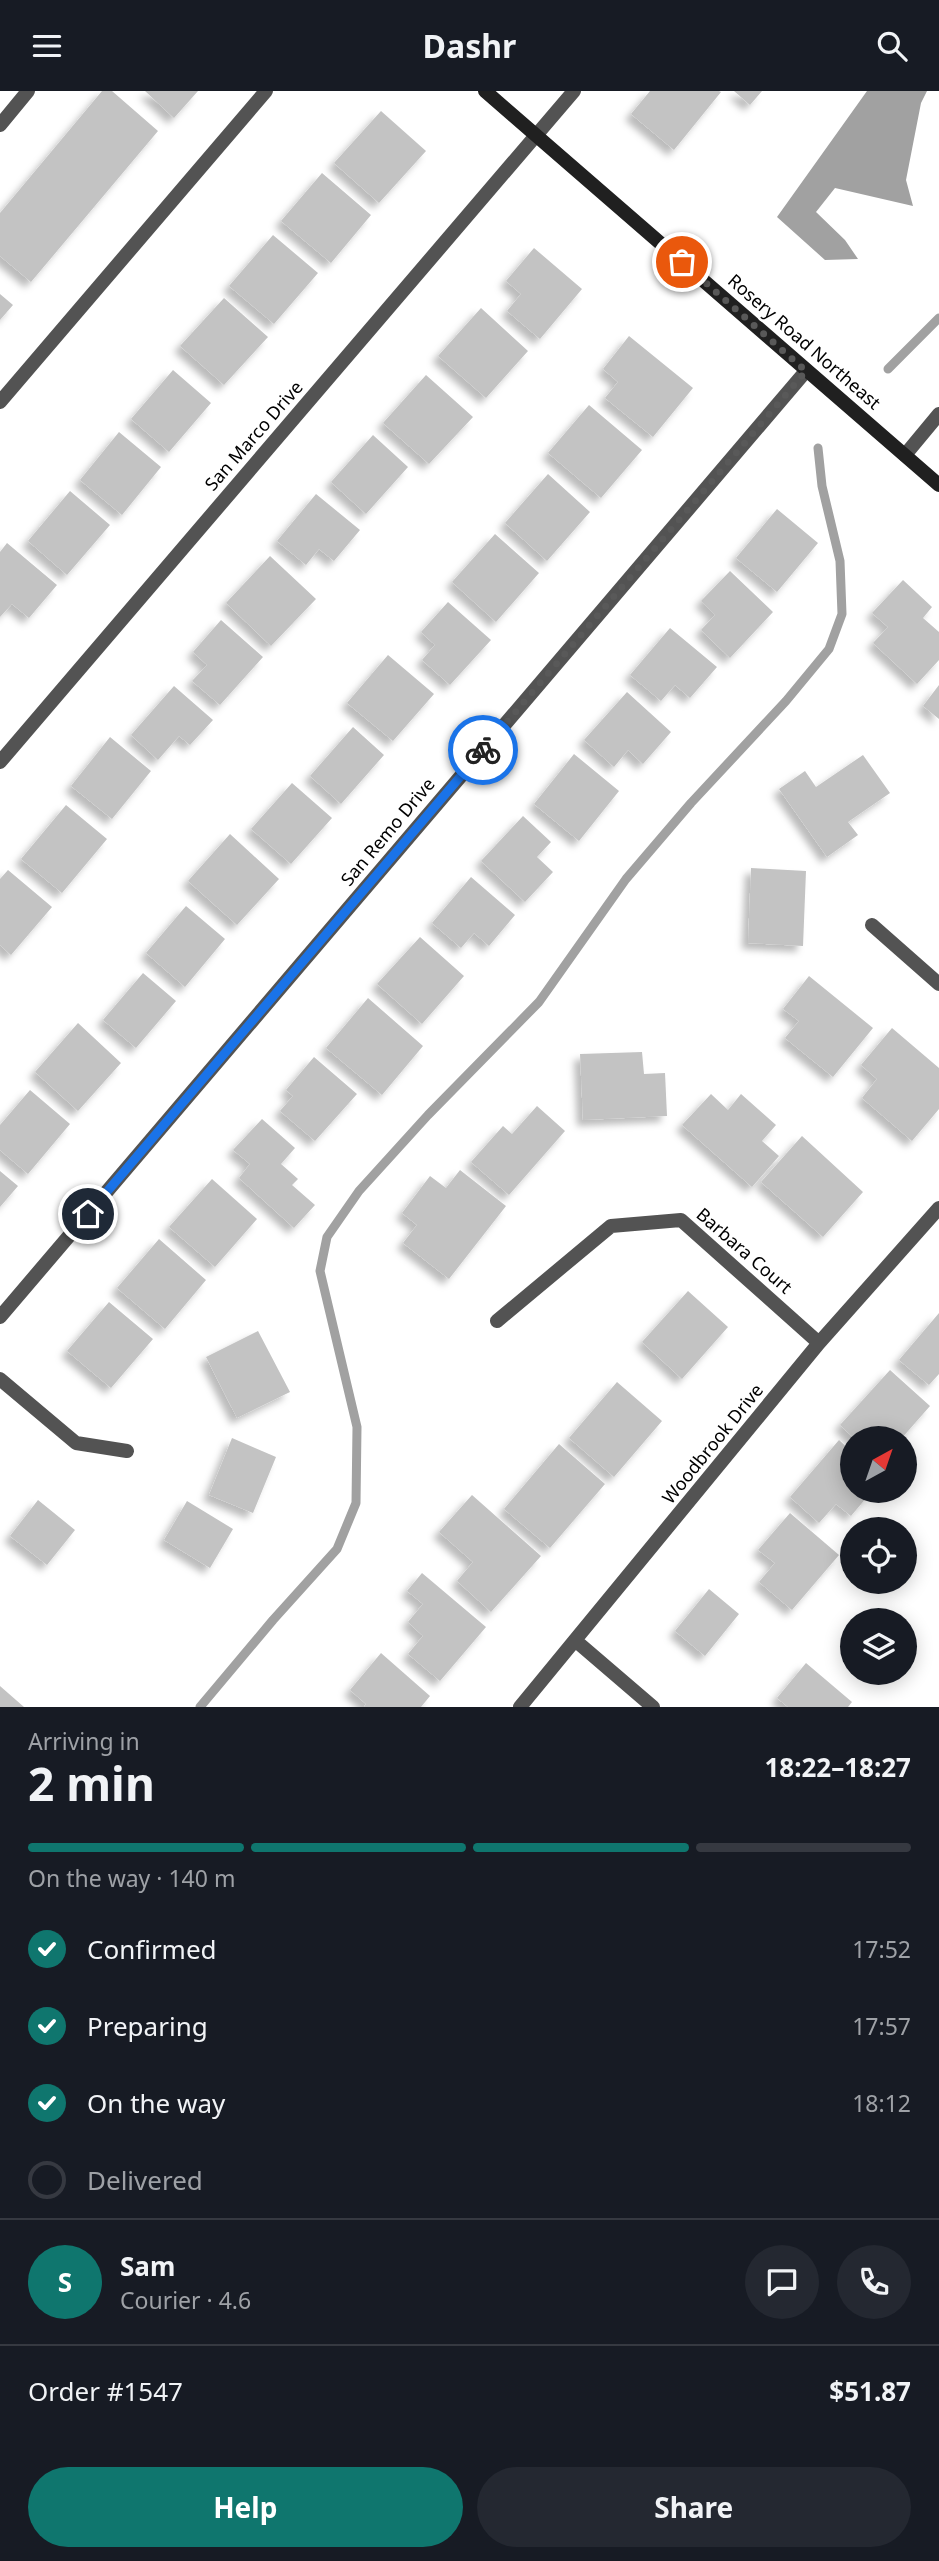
<!DOCTYPE html>
<meta charset="utf-8">
<style>
:root{--surface:#171b24;--page:#242831;--text:#f1f3f6;--muted:#9ea1a6;--line:#363941;--accent:#0f766e}
body{margin:0;font-family:"Noto Sans",sans-serif;background:var(--page);color:var(--text);height:100vh;display:flex;flex-direction:column;font-size:26px;white-space:nowrap}
*{box-sizing:border-box;margin:0}
p{font-size:23px;color:var(--muted)}
.icon{flex:none;width:38px;height:38px;fill:none;stroke:currentColor;stroke-width:2;stroke-linecap:round;stroke-linejoin:round}
.map{position:relative;height:1616px;overflow:hidden}
.details{display:flex;flex-direction:column;background:var(--surface);flex:1}
.details>*{flex:none}
.needle{width:46px;rotate:40deg}
.fabs{position:absolute;left:840px;top:1335px;display:grid;gap:14px}
.fabs a{display:grid;place-items:center;width:77px;height:77px;border-radius:50%;background:var(--surface);box-shadow:0 4px 18px #0003;font-size:35px}
.pin{position:absolute;display:grid;place-items:center;width:60px;height:60px;color:#fff;margin:-30px;border:4px solid #fff;border-radius:50%;box-shadow:0 2px 7px #0007}
.courier{position:absolute;display:grid;place-items:center;width:70px;height:70px;margin:-35px;border:5px solid #1a73e8;border-radius:50%;background:#fff;color:#222;box-shadow:0 2px 9px #0007}
.headline em{font-style:normal;font-weight:700}
.headline div{display:flex;flex-direction:column-reverse}
.headline{display:flex;align-items:center;justify-content:space-between;height:119px;padding:0 28px}
h1{font-size:46px;font-weight:700;line-height:52px}
.bar{display:grid;grid-template-columns:repeat(4,1fr);gap:10px 7px;align-content:center;height:84px;padding:0 28px}
.bar i{height:9px;border-radius:5px;background:var(--line)}
.bar .on{background:var(--accent)}
.bar p{grid-column:span 4}
.line{display:flex;align-items:center;gap:18px;padding:0 28px;border-top:2px solid var(--line)}
.line div{flex:1}
.round{display:grid;place-items:center;flex:none;width:74px;height:74px;border-radius:37px;background:var(--page)}
ol{padding:0 28px;list-style:none}
li{display:flex;align-items:center;gap:21px;height:77px}
li p{margin-inline-start:auto}
li .icon{padding:7px;border-radius:50%;background:var(--accent);color:#fff;stroke-width:4}
li:last-child{color:var(--muted)}
li i{width:38px;height:38px;border:4px solid var(--line);border-radius:50%}
.button{display:flex;gap:14px;margin-top:auto;padding:14px 28px}
.button a{flex:1;height:80px;border-radius:42px;background:var(--accent);color:#fff;font-size:28px;font-weight:700;line-height:80px;text-align:center}
.button a+a{background:var(--page);color:var(--text)}
header{display:flex;justify-content:space-between;align-items:center;height:91px;padding:0 28px;background:var(--surface);font-size:32px;font-weight:700}
.map>svg:first-child{display:block}
.water{fill:#a1a1a1}
.lines{fill:none;stroke-linecap:round;stroke-linejoin:round}
.stream{stroke:#a1a1a1;stroke-width:9}
.building{fill:#c3c3c3;filter:url(#shadow)}
.lane{stroke:#535353;stroke-width:14}
.street{stroke:#535353;stroke-width:14}
.secondary{stroke:#202020;stroke-width:14}
.done{stroke:#595959;stroke-width:7;stroke-dasharray:0 12.6}
.route{stroke:#1a73e8;stroke-width:9}
.labels{text-anchor:middle;stroke-width:5;stroke-linejoin:round;paint-order:stroke}
.street-label{font-size:18px;fill:#000;stroke:#fff}
</style>
<header><svg class="icon" aria-label="menu" viewBox="0 0 24 24"><path d="M4 6h16M4 12h16M4 18h16"/></svg>Dashr<svg class="icon" aria-label="search" viewBox="0 0 24 24"><circle cx="10" cy="10" r="6"/><path d="M15 15l6 6"/></svg></header>
<div class="map">
<svg width="939" height="1616" viewBox="0 0 939 1616">
<defs>
<filter id="shadow"><feDropShadow dx="-6" dy="6" stdDeviation="3.5" flood-color="#0004"/></filter>
</defs>
<rect width="100%" height="100%" fill="#fff"/>
<path class="water" d="M 867,0 L 927,0 L 921,12 L 906,89 L 913,115 L 835,97 L 816,121 L 845,149 L 858,168 L 825,169 L 777,126 Z"/>
<g class="lines">
<path class="stream" d="M 888,278 L 939,227
M 200,1616 L 273,1529 L 337,1458 L 356,1412 L 357,1336 L 320,1180 L 327,1146 L 359,1100 L 428,1024 L 539,911 L 626,788 L 691,712 L 786,610 L 829,558 L 842,523 L 840,470 L 822,395 L 818,357"/>
</g>
<path class="building" d="M 102,0 L 112,0 L 158,40 L 31,191 L 0,165 L 0,122 Z
M 145,0 L 198,0 L 174,27 Z
M 650,0 L 719,0 L 721,1 L 674,59 L 631,23 Z
M 734,0 L 762,0 L 750,14 Z
M 381,20 L 426,60 L 379,112 L 334,72 Z
M 322,82 L 371,124 L 331,172 L 281,130 Z
M 273,144 L 318,182 L 274,233 L 229,195 Z
M 534,157 L 582,198 L 540,248 L 507,220 L 521,203 L 506,190 Z
M 0,203 L 13,214 L 0,229 Z
M 224,207 L 268,246 L 224,294 L 180,255 Z
M 481,217 L 528,260 L 486,307 L 438,265 Z
M 629,245 L 693,297 L 653,346 L 605,307 L 618,291 L 603,278 Z
M 173,279 L 211,312 L 169,361 L 131,328 Z
M 426,284 L 473,326 L 429,373 L 383,332 Z
M 589,314 L 642,359 L 601,407 L 548,362 Z
M 119,341 L 161,376 L 122,424 L 80,389 Z
M 373,344 L 408,376 L 366,423 L 331,391 Z
M 548,383 L 590,421 L 547,470 L 505,432 Z
M 70,400 L 110,434 L 67,484 L 28,450 Z
M 316,403 L 360,439 L 334,470 L 319,458 L 306,474 L 277,450 Z
M 777,418 L 818,452 L 777,501 L 736,467 Z
M 495,443 L 539,482 L 496,531 L 452,491 Z
M 7,452 L 57,494 L 29,527 L 12,513 L 0,526 L 0,461 Z
M 270,465 L 316,508 L 271,555 L 226,512 Z
M 730,480 L 773,521 L 730,567 L 701,539 L 715,524 L 701,510 Z
M 903,489 L 932,516 L 923,527 L 939,541 L 939,569 L 917,593 L 873,552 L 888,536 L 872,522 Z
M 448,511 L 491,549 L 450,594 L 422,569 L 435,554 L 421,541 Z
M 221,529 L 263,566 L 220,614 L 192,590 L 207,574 L 193,561 Z
M 670,537 L 717,576 L 690,607 L 675,594 L 661,610 L 630,584 Z
M 388,564 L 434,603 L 393,650 L 347,612 Z
M 939,594 L 939,628 L 923,615 Z
M 174,595 L 213,629 L 190,654 L 179,645 L 158,669 L 131,644 Z
M 627,601 L 671,641 L 643,673 L 628,659 L 614,676 L 584,649 Z
M 353,636 L 384,664 L 341,713 L 310,685 Z
M 110,646 L 151,680 L 112,728 L 71,695 Z
M 574,663 L 619,700 L 579,750 L 534,713 Z
M 863,664 L 890,702 L 848,731 L 858,744 L 827,766 L 779,698 L 805,680 L 816,696 Z
M 292,692 L 332,727 L 291,773 L 251,738 Z
M 66,714 L 107,748 L 62,802 L 21,768 Z
M 523,725 L 551,751 L 537,766 L 553,781 L 525,811 L 481,770 Z
M 230,743 L 279,788 L 237,834 L 188,790 Z
M 751,777 L 806,780 L 803,855 L 748,852 Z
M 8,779 L 52,816 L 11,864 L 0,854 L 0,788 Z
M 471,786 L 515,824 L 489,855 L 474,842 L 461,857 L 432,832 Z
M 186,815 L 225,848 L 185,896 L 146,862 Z
M 420,846 L 464,885 L 422,933 L 377,893 Z
M 143,882 L 176,910 L 136,957 L 103,929 Z
M 809,885 L 873,937 L 833,986 L 785,947 L 799,930 L 783,918 Z
M 368,907 L 423,955 L 382,1004 L 326,957 Z
M 78,932 L 121,972 L 78,1020 L 35,981 Z
M 892,937 L 939,977 L 939,1018 L 912,1050 L 862,1007 L 877,988 L 861,974 Z
M 642,961 L 644,983 L 665,982 L 667,1025 L 583,1029 L 580,963 Z
M 314,966 L 357,1003 L 315,1050 L 280,1020 L 293,1005 L 286,999 Z
M 30,999 L 70,1033 L 28,1083 L 0,1059 L 0,1034 Z
M 711,1003 L 728,1019 L 741,1003 L 776,1034 L 762,1050 L 779,1065 L 752,1096 L 682,1034 Z
M 537,1015 L 565,1040 L 509,1104 L 471,1071 L 503,1035 L 512,1043 Z
M 262,1028 L 295,1057 L 281,1073 L 298,1088 L 292,1094 L 315,1114 L 294,1137 L 239,1087 L 250,1073 L 233,1059 Z
M 802,1045 L 863,1101 L 823,1146 L 761,1091 Z
M 460,1079 L 506,1115 L 449,1188 L 403,1152 L 417,1134 L 402,1122 L 430,1085 L 446,1097 Z
M 0,1080 L 18,1095 L 0,1116 Z
M 212,1088 L 257,1128 L 215,1176 L 169,1136 Z
M 159,1148 L 206,1189 L 165,1238 L 117,1197 Z
M 688,1200 L 728,1236 L 682,1288 L 642,1251 Z
M 109,1211 L 153,1248 L 111,1297 L 67,1260 Z
M 939,1222 L 939,1283 L 929,1294 L 899,1269 Z
M 258,1240 L 290,1301 L 237,1327 L 206,1266 Z
M 890,1279 L 930,1315 L 901,1348 L 855,1348 L 840,1334 Z
M 617,1291 L 662,1330 L 614,1386 L 569,1347 Z
M 232,1347 L 276,1366 L 253,1422 L 209,1404 Z
M 839,1349 L 852,1361 L 852,1400 L 872,1400 L 851,1425 L 836,1413 L 819,1432 L 790,1406 Z
M 559,1353 L 605,1393 L 550,1457 L 504,1418 Z
M 472,1404 L 541,1465 L 491,1521 L 457,1490 L 473,1471 L 439,1441 Z
M 38,1409 L 75,1439 L 47,1474 L 10,1445 Z
M 187,1410 L 233,1438 L 210,1477 L 164,1449 Z
M 790,1422 L 839,1464 L 792,1519 L 759,1491 L 775,1472 L 758,1459 Z
M 422,1482 L 486,1536 L 440,1590 L 408,1563 L 423,1545 L 408,1531 L 423,1513 L 407,1500 Z
M 709,1498 L 739,1523 L 705,1565 L 675,1540 Z
M 381,1562 L 430,1605 L 421,1616 L 364,1616 L 366,1613 L 350,1599 Z
M 806,1572 L 852,1611 L 848,1616 L 788,1616 L 777,1607 Z
M 0,1595 L 24,1616 L 0,1616 Z"/>
<g class="lines">
<path class="lane" d="M 0,34 L 28,0
M 0,311 L 266,0"/>
<path class="street" d="M 905,364 L 939,323
M 0,671 L 574,0
M 872,834 L 939,893
M 0,1226 L 806,280
M 497,1230 L 611,1135 L 681,1129 L 819,1252
M 0,1288 L 76,1352 L 127,1360
M 576,1550 L 653,1616
M 520,1616 L 819,1252 L 939,1117"/>
<path class="secondary" d="M 485,0 L 939,394"/>
</g>
<g class="lines">
<path class="done" d="M 483,659 L 806,280 L 682,171"/>
<path class="route" d="M 88,1123 L 483,659"/>
</g>
<g class="labels">
<g class="street-label">
<text transform="translate(804 251) rotate(41)" y="6">Rosery Road Northeast</text>
<text transform="translate(254 345) rotate(-49)" y="6">San Marco Drive</text>
<text transform="translate(388 741) rotate(-50)" y="6">San Remo Drive</text>
<text transform="translate(744 1160) rotate(41)" y="6">Barbara Court</text>
<text transform="translate(713 1353) rotate(-51)" y="6">Woodbrook Drive</text>
</g>
</g>
</svg>
<div class="fabs">
<a><svg class="needle" viewBox="-14 -14 28 28"><path d="M0-13l5 13h-10z" fill="#e53935"/><path d="M0 13l5-13h-10z" fill="#9ea1a6"/></svg></a>
<a><svg class="icon" aria-label="locate" viewBox="0 0 24 24"><circle cx="12" cy="12" r="6"/><path d="M12 2v4M12 18v4M2 12h4M18 12h4"/></svg></a>
<a><svg class="icon" aria-label="layers" viewBox="0 0 24 24"><path d="M12 4l9 5-9 5-9-5zM3 14l9 5 9-5"/></svg></a>
</div>
<div class="pin" style="left:682px;top:171px;background:#ea580c"><svg class="icon" aria-label="bag" viewBox="0 0 24 24"><path d="M5 8h14l-1 12H6zM9 8a3 3 0 0 1 6 0"/></svg></div>
<div class="pin" style="left:88px;top:1123px;background:#1f2937"><svg class="icon" aria-label="home" viewBox="0 0 24 24"><path d="M3 11l9-7 9 7M6 9v11h12V9"/></svg></div>
<div class="courier" style="left:483px;top:659px"><svg class="icon" aria-label="bike" viewBox="0 0 24 24"><circle cx="6" cy="16" r="4"/><circle cx="18" cy="16" r="4"/><path d="M6 16l4-8h5l3 8M10 8l3 8H6M13 5h3"/></svg></div>
</div>
<section class="details">
<div class="headline"><div><h1>2 min</h1><p>Arriving in</p></div><em>18:22–18:27</em></div>
<div class="bar"><i class="on"></i><i class="on"></i><i class="on"></i><i></i><p>On the way · 140 m</p></div>
<ol>
<li><svg class="icon" aria-label="check" viewBox="0 0 24 24"><path d="M5 12l5 5 9-10"/></svg>Confirmed<p>17:52</p></li>
<li><svg class="icon" aria-label="check" viewBox="0 0 24 24"><path d="M5 12l5 5 9-10"/></svg>Preparing<p>17:57</p></li>
<li><svg class="icon" aria-label="check" viewBox="0 0 24 24"><path d="M5 12l5 5 9-10"/></svg>On the way<p>18:12</p></li>
<li><i></i>Delivered</li>
</ol>
<div class="line" style="height:126px"><b class="round" style="background:var(--accent);color:#fff">S</b><div><b>Sam</b><p>Courier · 4.6</p></div><a class="round"><svg class="icon" aria-label="chat" viewBox="0 0 24 24"><path d="M4 5h16v11H9l-5 4z"/></svg></a><a class="round"><svg class="icon" aria-label="phone" viewBox="0 0 24 24"><path d="M5 4h4l2 5-3 2q2 4 5 5l2-3 5 2v4C11 20 4 13 5 4z"/></svg></a></div>
<div class="line" style="height:91px"><div>Order #1547</div><b>$51.87</b></div>
<div class="button"><a>Help</a><a>Share</a></div>
</section>
